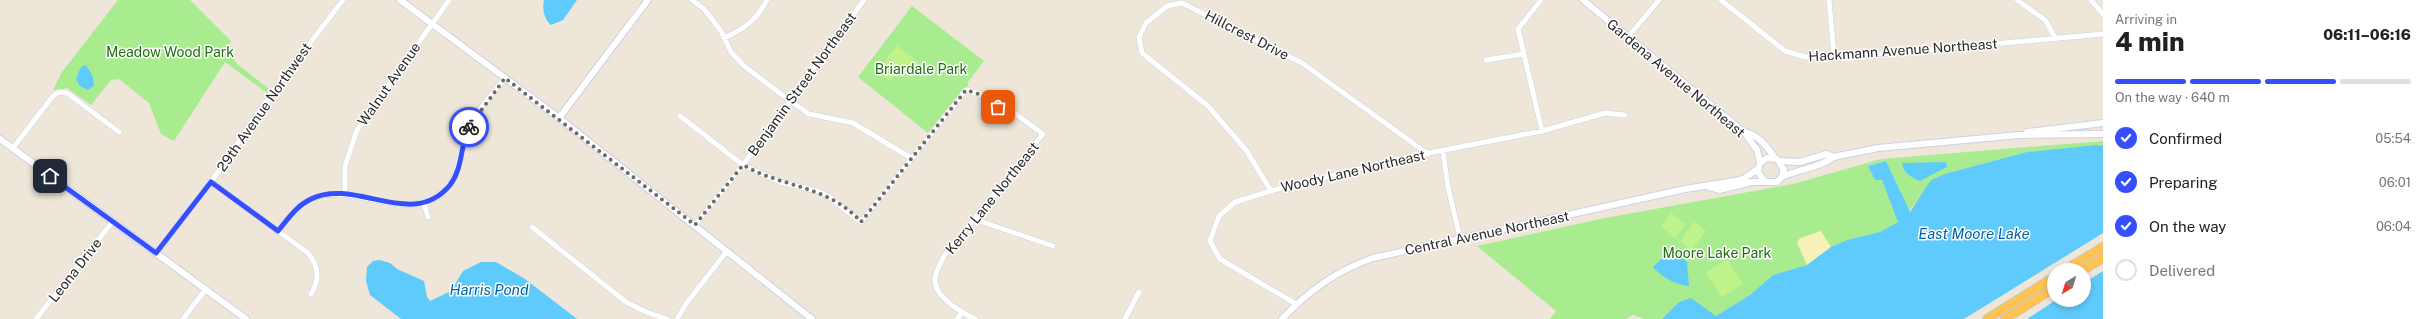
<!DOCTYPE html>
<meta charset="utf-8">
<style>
:root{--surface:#fff;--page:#f2f2f2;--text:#202124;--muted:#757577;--line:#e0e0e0;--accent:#354fff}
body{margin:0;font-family:"Public Sans",sans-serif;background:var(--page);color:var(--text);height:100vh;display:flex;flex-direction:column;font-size:15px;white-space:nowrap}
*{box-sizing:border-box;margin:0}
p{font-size:13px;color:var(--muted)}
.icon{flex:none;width:22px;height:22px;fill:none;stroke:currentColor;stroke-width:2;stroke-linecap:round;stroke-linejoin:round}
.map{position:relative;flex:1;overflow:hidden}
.details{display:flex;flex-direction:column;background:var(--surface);width:320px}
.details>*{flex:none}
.needle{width:26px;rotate:218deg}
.tools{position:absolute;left:2047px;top:263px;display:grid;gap:8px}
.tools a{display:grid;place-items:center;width:44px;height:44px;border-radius:50%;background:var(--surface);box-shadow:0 2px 6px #0003;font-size:20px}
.pin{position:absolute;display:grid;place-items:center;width:34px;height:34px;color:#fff;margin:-17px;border-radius:8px;box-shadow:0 2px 6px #0006}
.courier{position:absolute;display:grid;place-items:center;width:40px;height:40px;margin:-20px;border:3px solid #354fff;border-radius:50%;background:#fff;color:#222;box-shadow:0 1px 5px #0007}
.headline em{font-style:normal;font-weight:800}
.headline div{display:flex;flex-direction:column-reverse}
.headline{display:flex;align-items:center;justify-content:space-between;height:68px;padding:0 12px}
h1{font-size:26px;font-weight:800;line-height:30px}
.bar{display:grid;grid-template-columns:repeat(4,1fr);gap:6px 4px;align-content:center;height:48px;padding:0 12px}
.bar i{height:5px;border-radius:3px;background:var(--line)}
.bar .selected{background:var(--accent)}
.bar p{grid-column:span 4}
ol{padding:0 12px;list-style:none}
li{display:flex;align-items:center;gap:12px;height:44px}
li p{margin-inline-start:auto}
li .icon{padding:4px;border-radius:50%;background:var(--accent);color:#fff;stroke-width:4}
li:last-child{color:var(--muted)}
li i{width:22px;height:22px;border:2px solid var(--line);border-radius:50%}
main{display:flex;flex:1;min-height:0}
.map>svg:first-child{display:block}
.green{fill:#a9eb8f}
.sand{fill:#f7f0b8}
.pitch{fill:#c0f389}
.water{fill:#5fcafc}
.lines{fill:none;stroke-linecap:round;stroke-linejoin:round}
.minor-casing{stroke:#ced1e4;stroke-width:6}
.tertiary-casing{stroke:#ced1e4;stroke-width:8}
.trunk-casing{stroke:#c7c7c7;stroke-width:10}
.minor{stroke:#fff;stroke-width:5}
.tertiary{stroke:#fff;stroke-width:6}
.trunk{stroke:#ffc350;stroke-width:8}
.done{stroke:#6e6b67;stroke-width:4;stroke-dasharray:0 7.2}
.route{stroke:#354fff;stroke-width:5}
.labels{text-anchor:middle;stroke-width:3;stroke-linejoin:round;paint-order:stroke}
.street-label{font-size:14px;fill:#292929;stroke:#fff}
.park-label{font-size:14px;fill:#1f6e11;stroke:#fff}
.water-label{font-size:15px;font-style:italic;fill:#0064a7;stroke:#fff}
</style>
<main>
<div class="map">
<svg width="2103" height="319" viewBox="0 0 2103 319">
<rect width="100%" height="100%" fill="#ede6d9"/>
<path class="green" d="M 118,0 L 190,0 L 231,41 L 228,50 L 237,64 L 269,89 L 267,93 L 225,62 L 174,141 L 161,134 L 149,103 L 119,79 L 111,80 L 91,105 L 67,88 L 53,90 L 62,72 Z
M 912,6 L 984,61 L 968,82 L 968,86 L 963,89 L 928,133 L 858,77 Z
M 2103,141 L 2103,146 L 2027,152 L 1948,173 L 1914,204 L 1909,212 L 1886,161 L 1868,166 L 1875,180 L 1882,180 L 1899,222 L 1880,232 L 1847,240 L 1831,247 L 1807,265 L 1773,275 L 1750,295 L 1716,316 L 1691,299 L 1679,302 L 1662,319 L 1644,319 L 1633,315 L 1626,319 L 1550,319 L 1556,311 L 1477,246 L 1600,219 L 1793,184 L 1881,159 Z"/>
<path class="sand" d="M 1821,231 L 1831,247 L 1807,265 L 1797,243 L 1800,238 Z"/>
<path class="pitch" d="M 897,46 L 918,62 L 907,77 L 899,70 L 890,81 L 877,71 Z
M 1671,213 L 1686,224 L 1675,238 L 1661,226 Z
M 1694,222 L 1706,231 L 1691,250 L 1680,241 Z
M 1727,259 L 1743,284 L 1722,297 L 1706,273 Z"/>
<path class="water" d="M 544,0 L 577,0 L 563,20 L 551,25 C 544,20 542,8 544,0 Z
M 86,65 L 93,77 L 94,86 L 88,90 L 80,86 L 76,79 L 81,67 Z
M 2097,145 L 2103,146 L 2103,233 L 1964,319 L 1662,319 L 1679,302 L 1691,298 L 1716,316 L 1750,295 L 1773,275 L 1807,265 L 1831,247 L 1847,240 L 1880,232 L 1898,222 L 1882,180 L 1875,180 L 1868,166 L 1886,161 L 1910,212 L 1931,180 L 1948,173 L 2027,152 Z
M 1946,162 L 1947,167 L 1920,181 C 1911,177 1903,173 1902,163 Z
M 1675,253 L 1687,262 L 1689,286 C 1678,286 1660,276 1653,267 L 1667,254 Z
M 379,260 L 390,263 L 397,269 L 424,281 L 427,297 L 430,301 L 451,291 L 463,271 L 481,262 L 496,262 L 525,279 L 577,319 L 401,319 L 370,295 L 366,281 L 367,267 L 373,261 Z
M 2103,271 L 2103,319 L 2027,319 L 2056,300 L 2084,300 L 2084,283 Z"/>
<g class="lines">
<g class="minor-casing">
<path id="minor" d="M 692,0 L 704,9 L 721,31 L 731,52 L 744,66 L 789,100 L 809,114 L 853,123 L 911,158
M 1541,0 L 1518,29 L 1542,131
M 1721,0 L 1785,51 L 1805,57 L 1894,53 L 2103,34
M 1829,0 L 1834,56
M 2017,0 L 2045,20 L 2056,39
M 2091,0 L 2103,14
M 1628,37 L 1659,0
M 724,38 C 744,29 757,20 767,0
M 1486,60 L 1524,54
M 680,116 L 743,165 L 780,182 L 817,191 L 828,196 L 861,222 L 966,90 L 982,95 L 998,107 L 1014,113 L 1043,134 L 944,256 C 941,263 935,272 935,279 C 934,297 961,312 975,319
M 13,148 L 53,96 L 59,92 L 67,93 L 119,132
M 1443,151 L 1448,187 L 1460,238
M 211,182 L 308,253 C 319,267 320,279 311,294
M 1271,191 L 1246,150 L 1208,106 L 1142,53 L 1139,37 L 1146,23 L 1167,6 L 1182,3 L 1302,63 L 1428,154
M 345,195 L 345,166 L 357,130 L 449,0
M 424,204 L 428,217
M 974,219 L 1053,246
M 695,225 L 743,165 L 864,0
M 532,227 L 626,302 L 646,312 L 667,319
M 278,231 C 286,221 293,210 302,204 C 345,174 399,225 440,194 C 462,178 457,155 467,132 C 475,112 492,95 505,78
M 156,253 L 211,182 L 272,93 L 343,0
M 1296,304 L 1220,259 L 1210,241 L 1219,216 L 1235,202 L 1284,187 L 1408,157 L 1542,131 L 1605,113 L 1625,115
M 36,319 L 113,221
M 183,319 L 206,289
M 677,319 L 686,304 L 727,251
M 957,319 L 962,313
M 1125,319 L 1139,292"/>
</g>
<g class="tertiary-casing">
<path id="tertiary" d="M 400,0 L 559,118 L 812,319
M 1583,0 L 1744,132 L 1757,150 L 1760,163
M 559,118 L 648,0
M 1744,132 C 1758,134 1768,148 1775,158
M 2027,132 L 2103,123
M 0,139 L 246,319
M 1779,161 L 1800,162 L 1827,154 L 1833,157 L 1878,148 L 2019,135 L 2103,134
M 1782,177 C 1794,171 1827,165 1833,157
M 1709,187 L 1719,190 L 1752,182 L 1777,182 L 1782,177 L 1784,170 L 1777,159 L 1767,158 L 1760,163 L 1758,172 L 1765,182
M 1282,319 C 1307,292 1338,270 1373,258 L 1685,189 L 1735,181 L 1745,178 L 1759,168"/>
</g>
<g class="trunk-casing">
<path id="trunk" d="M 2065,270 L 2103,247
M 2083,270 L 2103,258
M 1987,319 L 2054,277
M 2005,319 L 2054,288"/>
</g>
<use href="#minor" class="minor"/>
<use href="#tertiary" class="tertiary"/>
<use href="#trunk" class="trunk"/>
</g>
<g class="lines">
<path class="done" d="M 469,127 L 505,78 L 695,225 L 743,165 C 783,188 828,185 861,222 L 966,90 L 982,95 L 998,107"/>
<path class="route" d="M 50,176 L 156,253 L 211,182 L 278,231 C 288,219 296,206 311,199 C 356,177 412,231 450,185 C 463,168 460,146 469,127"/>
</g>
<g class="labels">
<g class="street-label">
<text transform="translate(1247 35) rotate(27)" y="5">Hillcrest Drive</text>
<text transform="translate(1903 50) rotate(-4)" y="5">Hackmann Avenue Northeast</text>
<text transform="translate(1676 78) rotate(40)" y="5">Gardena Avenue Northeast</text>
<text transform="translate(389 84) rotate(-55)" y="5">Walnut Avenue</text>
<text transform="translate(802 84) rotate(-54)" y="5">Benjamin Street Northeast</text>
<text transform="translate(264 107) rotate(-55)" y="5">29th Avenue Northwest</text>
<text transform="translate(1353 171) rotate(-13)" y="5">Woody Lane Northeast</text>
<text transform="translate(992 198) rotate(-51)" y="5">Kerry Lane Northeast</text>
<text transform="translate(1487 233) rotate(-12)" y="5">Central Avenue Northeast</text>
<text transform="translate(75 270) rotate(-52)" y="5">Leona Drive</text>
</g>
<g class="park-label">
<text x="170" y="57">Meadow Wood Park</text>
<text x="921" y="74">Briardale Park</text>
<text x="1717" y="258">Moore Lake Park</text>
</g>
<g class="water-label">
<text x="1974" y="239">East Moore Lake</text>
<text x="489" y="295">Harris Pond</text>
</g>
</g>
</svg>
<div class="tools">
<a><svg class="needle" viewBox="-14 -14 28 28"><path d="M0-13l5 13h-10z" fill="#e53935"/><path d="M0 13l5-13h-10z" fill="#757577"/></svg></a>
</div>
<div class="pin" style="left:998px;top:107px;background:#ea580c"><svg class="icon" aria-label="bag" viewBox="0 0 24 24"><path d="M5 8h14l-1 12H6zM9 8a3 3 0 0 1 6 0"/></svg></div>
<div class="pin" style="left:50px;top:176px;background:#1f2937"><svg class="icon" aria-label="home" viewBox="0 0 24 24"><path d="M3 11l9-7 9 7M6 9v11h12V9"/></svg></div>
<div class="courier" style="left:469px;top:127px"><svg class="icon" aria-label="bike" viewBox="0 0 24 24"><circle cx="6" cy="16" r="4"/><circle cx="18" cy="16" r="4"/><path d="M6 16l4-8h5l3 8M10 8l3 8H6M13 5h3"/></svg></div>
</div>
<section class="details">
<div class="headline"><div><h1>4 min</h1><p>Arriving in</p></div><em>06:11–06:16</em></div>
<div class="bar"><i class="selected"></i><i class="selected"></i><i class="selected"></i><i></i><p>On the way · 640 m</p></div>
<ol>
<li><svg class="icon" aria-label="check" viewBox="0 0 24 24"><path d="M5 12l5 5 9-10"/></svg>Confirmed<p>05:54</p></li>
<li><svg class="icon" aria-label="check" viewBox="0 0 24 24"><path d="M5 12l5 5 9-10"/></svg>Preparing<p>06:01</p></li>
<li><svg class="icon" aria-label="check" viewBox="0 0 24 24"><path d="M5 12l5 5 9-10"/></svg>On the way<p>06:04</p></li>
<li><i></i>Delivered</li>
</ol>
</section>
</main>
